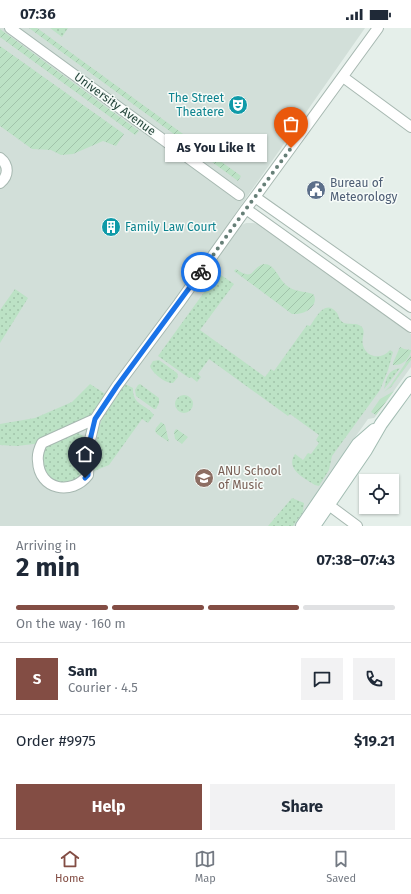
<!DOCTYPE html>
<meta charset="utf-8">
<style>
:root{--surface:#fff;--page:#f2f2f3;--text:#1f2937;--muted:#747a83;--line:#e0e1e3;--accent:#834d44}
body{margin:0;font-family:"Fira Sans",sans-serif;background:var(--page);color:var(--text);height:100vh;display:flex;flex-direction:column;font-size:15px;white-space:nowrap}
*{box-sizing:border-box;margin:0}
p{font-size:13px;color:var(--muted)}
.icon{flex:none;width:22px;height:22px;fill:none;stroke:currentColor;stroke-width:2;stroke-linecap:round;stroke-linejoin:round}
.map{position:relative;height:498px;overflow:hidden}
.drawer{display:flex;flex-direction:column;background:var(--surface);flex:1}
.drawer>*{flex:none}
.controls{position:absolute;left:359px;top:446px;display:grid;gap:8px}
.controls a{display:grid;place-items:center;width:40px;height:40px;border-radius:0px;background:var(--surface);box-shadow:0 1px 3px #0004;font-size:20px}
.pin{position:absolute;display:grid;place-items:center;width:34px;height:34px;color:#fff;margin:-41px -17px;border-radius:50% 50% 50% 0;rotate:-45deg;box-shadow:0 0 4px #0007}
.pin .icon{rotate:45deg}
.courier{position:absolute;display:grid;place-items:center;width:40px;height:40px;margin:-20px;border:3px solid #1a73e8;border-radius:50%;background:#fff;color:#222;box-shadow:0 1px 5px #0007}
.bubble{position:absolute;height:28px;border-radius:0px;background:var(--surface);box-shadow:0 1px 3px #0004;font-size:13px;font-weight:700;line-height:28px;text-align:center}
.headline em{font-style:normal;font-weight:700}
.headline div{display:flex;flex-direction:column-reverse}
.headline{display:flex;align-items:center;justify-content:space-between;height:68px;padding:0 16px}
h1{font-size:26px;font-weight:700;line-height:30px}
.bar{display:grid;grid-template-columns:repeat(4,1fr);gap:6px 4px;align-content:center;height:48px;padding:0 16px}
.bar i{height:5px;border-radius:3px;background:var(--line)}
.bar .current{background:var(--accent)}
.bar p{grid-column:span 4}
.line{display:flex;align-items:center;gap:10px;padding:0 16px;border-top:1px solid var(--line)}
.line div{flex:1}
.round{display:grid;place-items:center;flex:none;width:42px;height:42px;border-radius:0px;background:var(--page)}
.action{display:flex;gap:8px;margin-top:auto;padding:8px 16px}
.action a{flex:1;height:46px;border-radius:0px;background:var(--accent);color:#fff;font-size:16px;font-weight:700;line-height:46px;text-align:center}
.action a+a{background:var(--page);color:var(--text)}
.status{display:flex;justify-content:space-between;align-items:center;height:28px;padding:0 20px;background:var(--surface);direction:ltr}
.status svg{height:11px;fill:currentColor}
.menu{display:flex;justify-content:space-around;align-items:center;height:56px;border-top:1px solid var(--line);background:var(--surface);font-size:11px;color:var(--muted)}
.menu a{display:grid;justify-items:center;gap:2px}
.menu .current{color:var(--accent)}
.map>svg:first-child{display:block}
.built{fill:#d2dfd9}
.grass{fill:url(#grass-dots)}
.garden{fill:url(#garden-furrows)}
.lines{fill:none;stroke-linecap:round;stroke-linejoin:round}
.street-casing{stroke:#a7b8b1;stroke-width:12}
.secondary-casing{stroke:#a2bcb2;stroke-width:14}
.street{stroke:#fff;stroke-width:10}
.secondary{stroke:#fff;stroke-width:12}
.done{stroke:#667f77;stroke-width:4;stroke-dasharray:0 7.2}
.route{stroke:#1a73e8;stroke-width:5}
.labels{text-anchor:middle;stroke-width:3;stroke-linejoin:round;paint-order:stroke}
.culture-label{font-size:12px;fill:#0d838f;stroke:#f6fbf8;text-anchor:end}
.street-label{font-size:12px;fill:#224339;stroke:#f6fbf8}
.service-label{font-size:12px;fill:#4e5e75;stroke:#f6fbf8;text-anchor:start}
.education-label{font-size:12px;fill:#785e54;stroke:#f6fbf8;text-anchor:start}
</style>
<div class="status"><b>07:36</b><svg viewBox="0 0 49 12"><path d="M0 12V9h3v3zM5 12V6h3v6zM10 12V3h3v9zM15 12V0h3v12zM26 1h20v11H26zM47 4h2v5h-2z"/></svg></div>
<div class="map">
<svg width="411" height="498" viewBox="0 0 411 498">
<defs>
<pattern id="grass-dots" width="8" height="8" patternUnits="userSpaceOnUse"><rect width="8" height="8" fill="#bce2c5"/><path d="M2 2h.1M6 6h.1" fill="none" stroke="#a1c3aa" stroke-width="1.8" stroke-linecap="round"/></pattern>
<pattern id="garden-furrows" width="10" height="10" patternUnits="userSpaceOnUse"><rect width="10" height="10" fill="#bce2c5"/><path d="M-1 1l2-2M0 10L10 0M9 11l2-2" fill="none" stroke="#a1c3aa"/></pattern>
</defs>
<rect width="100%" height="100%" fill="#e5efea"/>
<path class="built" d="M 0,0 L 365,0 L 230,193 L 238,200 L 240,198 L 246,195 L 253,195 L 259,196 L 411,306 L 411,339 L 375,389 L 374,390 L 368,391 L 341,429 L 340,436 L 299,498 L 0,498 Z"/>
<path class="grass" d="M 50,0 L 68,0 L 62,9 Z
M 218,245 L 234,256 L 200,302 L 265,349 L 271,341 L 274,343 L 307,297 L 310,298 C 316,290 325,270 337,285 C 339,288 339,293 344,295 C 349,297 357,294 362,299 C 366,304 361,311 363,317 C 366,330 382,332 390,322 L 393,324 L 388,342 L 380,362 L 332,428 L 329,442 L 319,458 L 315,457 C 304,450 285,441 295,426 L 303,432 L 308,425 L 311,426 L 319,415 L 316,412 L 319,407 L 290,386 L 288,388 L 209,331 L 198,346 L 201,349 L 197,354 L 191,349 L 189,350 L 158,328 Z
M 15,261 L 28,270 L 0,315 L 0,282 Z
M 159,332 L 177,345 L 178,349 L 173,355 C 166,356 152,345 150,338 L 153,333 Z
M 400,340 L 388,356 L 384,361 C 387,349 387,343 400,340 Z
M 90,356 L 110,369 L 95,391 L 73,402 L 90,412 L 88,447 L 74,458 L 44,451 L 42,415 L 17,418 L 0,417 L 0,396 L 35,390 L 72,374 Z
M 125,356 L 133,360 C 132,377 146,376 154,387 L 148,395 L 142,391 L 109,437 L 94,443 C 96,424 95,404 104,387 C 109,376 118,366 125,356 Z
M 140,356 L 159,370 L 159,375 L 156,381 L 154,381 L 136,368 L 135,362 L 138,357 Z
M175 376a9 9 0 1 1 18 0a9 9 0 1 1-18 0Z
M 292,470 L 304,475 L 303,484 L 293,498 L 268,498 Z"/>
<path class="garden" d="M 29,0 L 37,0 L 241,148 L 238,153 Z
M 0,1 L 139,103 L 135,107 L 0,9 Z
M 0,18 L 124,106 L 116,118 L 103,113 L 73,126 L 61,127 L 51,122 L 32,121 L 0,98 Z
M 264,236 C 275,236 278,250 286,257 C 294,264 304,263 313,266 C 319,274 310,283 302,285 C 299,286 295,286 292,286 L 234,243 L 236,241 C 255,254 250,240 264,236 Z
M 400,319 L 404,321 L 411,322 C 410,331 402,338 393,337 L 393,335 Z
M 411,327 L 411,332 L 391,359 L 384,364 L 390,358 Z
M 394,363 L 376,387 L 371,384 L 380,371 Z
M 161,394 L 165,397 L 169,414 L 157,406 L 155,403 L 156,400 Z
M 176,401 L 178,402 L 188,409 L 182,416 L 175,411 L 174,404 Z"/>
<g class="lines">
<g class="street-casing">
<path id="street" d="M 10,0 L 239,167
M 343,49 L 411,99
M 0,130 C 9,137 9,148 0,155
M 255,169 L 411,279
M 246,181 L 411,299
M 95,391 L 117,358 L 179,275 L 246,181 L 255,169 L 378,0
M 95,391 L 90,412 L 88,447 C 72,468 39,462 38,433 C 37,427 39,421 42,415 Z
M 322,472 L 357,498"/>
</g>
<g class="secondary-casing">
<path id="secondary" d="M 302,498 L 358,416 L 374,402
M 314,498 L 366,422 L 381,396 L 411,355"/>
</g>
<use href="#street" class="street"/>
<use href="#secondary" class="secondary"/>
</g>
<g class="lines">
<path class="done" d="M 201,244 L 246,181 L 255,169 L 291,120"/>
<path class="route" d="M 85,450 L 88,447 L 90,412 L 95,391 L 117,358 L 201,244"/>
</g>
<defs>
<g id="theatre-disc" transform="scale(1)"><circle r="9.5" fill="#0f9aa8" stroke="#f6fbf8"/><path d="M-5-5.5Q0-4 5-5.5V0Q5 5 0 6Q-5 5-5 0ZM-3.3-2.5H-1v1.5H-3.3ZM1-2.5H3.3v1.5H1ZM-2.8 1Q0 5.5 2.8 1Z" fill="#fff"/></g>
<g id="civic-disc" transform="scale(1)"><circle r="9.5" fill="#5c6f8a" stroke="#f6fbf8"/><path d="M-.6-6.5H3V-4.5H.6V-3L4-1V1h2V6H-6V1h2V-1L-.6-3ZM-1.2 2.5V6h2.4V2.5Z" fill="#fff"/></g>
<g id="building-disc" transform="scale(1)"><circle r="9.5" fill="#0f9aa8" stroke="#f6fbf8"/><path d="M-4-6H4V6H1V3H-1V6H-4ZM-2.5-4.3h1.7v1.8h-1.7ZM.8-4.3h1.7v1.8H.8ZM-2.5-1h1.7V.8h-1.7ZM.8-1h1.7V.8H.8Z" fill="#fff"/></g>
<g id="university-disc" transform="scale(1)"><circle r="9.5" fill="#8d6e63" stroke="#f6fbf8"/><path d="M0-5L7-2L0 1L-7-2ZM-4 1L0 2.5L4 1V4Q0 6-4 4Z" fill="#fff"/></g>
</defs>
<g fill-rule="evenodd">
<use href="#theatre-disc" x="238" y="77"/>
<use href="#civic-disc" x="316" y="162"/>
<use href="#building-disc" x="111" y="199"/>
<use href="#university-disc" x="204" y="450"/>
</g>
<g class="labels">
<g class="culture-label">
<text x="224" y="74">The Street<tspan x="224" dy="14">Theatere</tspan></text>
<text x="125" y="203" text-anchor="start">Family Law Court</text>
</g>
<g class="street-label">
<text transform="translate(115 76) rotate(36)" y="4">University Avenue</text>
</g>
<g class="service-label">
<text x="330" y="159">Bureau of<tspan x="330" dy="14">Meteorology</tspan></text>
</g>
<g class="education-label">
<text x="218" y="447">ANU School<tspan x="218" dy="14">of Music</tspan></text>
</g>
</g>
</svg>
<div class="controls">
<a><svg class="icon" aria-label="locate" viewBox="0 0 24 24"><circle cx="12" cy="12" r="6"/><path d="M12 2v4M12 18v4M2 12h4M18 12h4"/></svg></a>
</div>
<div class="pin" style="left:291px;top:120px;background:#ea580c"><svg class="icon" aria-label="bag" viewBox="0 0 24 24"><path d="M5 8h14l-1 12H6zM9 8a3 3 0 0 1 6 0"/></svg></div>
<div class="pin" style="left:85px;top:450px;background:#1f2937"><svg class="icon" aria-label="home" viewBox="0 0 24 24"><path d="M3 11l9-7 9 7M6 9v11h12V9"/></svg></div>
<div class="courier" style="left:201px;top:244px"><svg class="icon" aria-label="bike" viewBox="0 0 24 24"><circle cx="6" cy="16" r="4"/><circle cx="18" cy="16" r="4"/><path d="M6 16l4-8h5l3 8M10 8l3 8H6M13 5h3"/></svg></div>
<div class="bubble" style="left:165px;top:106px;width:102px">As You Like It</div>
</div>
<section class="drawer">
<div class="headline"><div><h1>2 min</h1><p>Arriving in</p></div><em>07:38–07:43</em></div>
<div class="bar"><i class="current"></i><i class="current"></i><i class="current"></i><i></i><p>On the way · 160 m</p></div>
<div class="line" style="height:72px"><b class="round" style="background:var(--accent);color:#fff">S</b><div><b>Sam</b><p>Courier · 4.5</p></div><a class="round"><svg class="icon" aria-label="chat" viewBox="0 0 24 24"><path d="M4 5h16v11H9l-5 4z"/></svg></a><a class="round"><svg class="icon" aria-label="phone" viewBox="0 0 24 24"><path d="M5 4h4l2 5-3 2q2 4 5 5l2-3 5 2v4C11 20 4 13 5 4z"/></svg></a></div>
<div class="line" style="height:52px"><div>Order #9975</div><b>$19.21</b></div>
<div class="action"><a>Help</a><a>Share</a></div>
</section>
<nav class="menu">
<a class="current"><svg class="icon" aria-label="home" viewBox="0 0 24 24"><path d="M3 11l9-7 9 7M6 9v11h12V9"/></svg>Home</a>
<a><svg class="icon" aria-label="map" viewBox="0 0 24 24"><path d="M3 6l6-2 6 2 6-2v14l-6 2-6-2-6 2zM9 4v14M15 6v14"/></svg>Map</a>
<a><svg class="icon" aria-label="saved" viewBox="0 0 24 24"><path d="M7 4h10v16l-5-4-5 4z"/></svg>Saved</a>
</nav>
